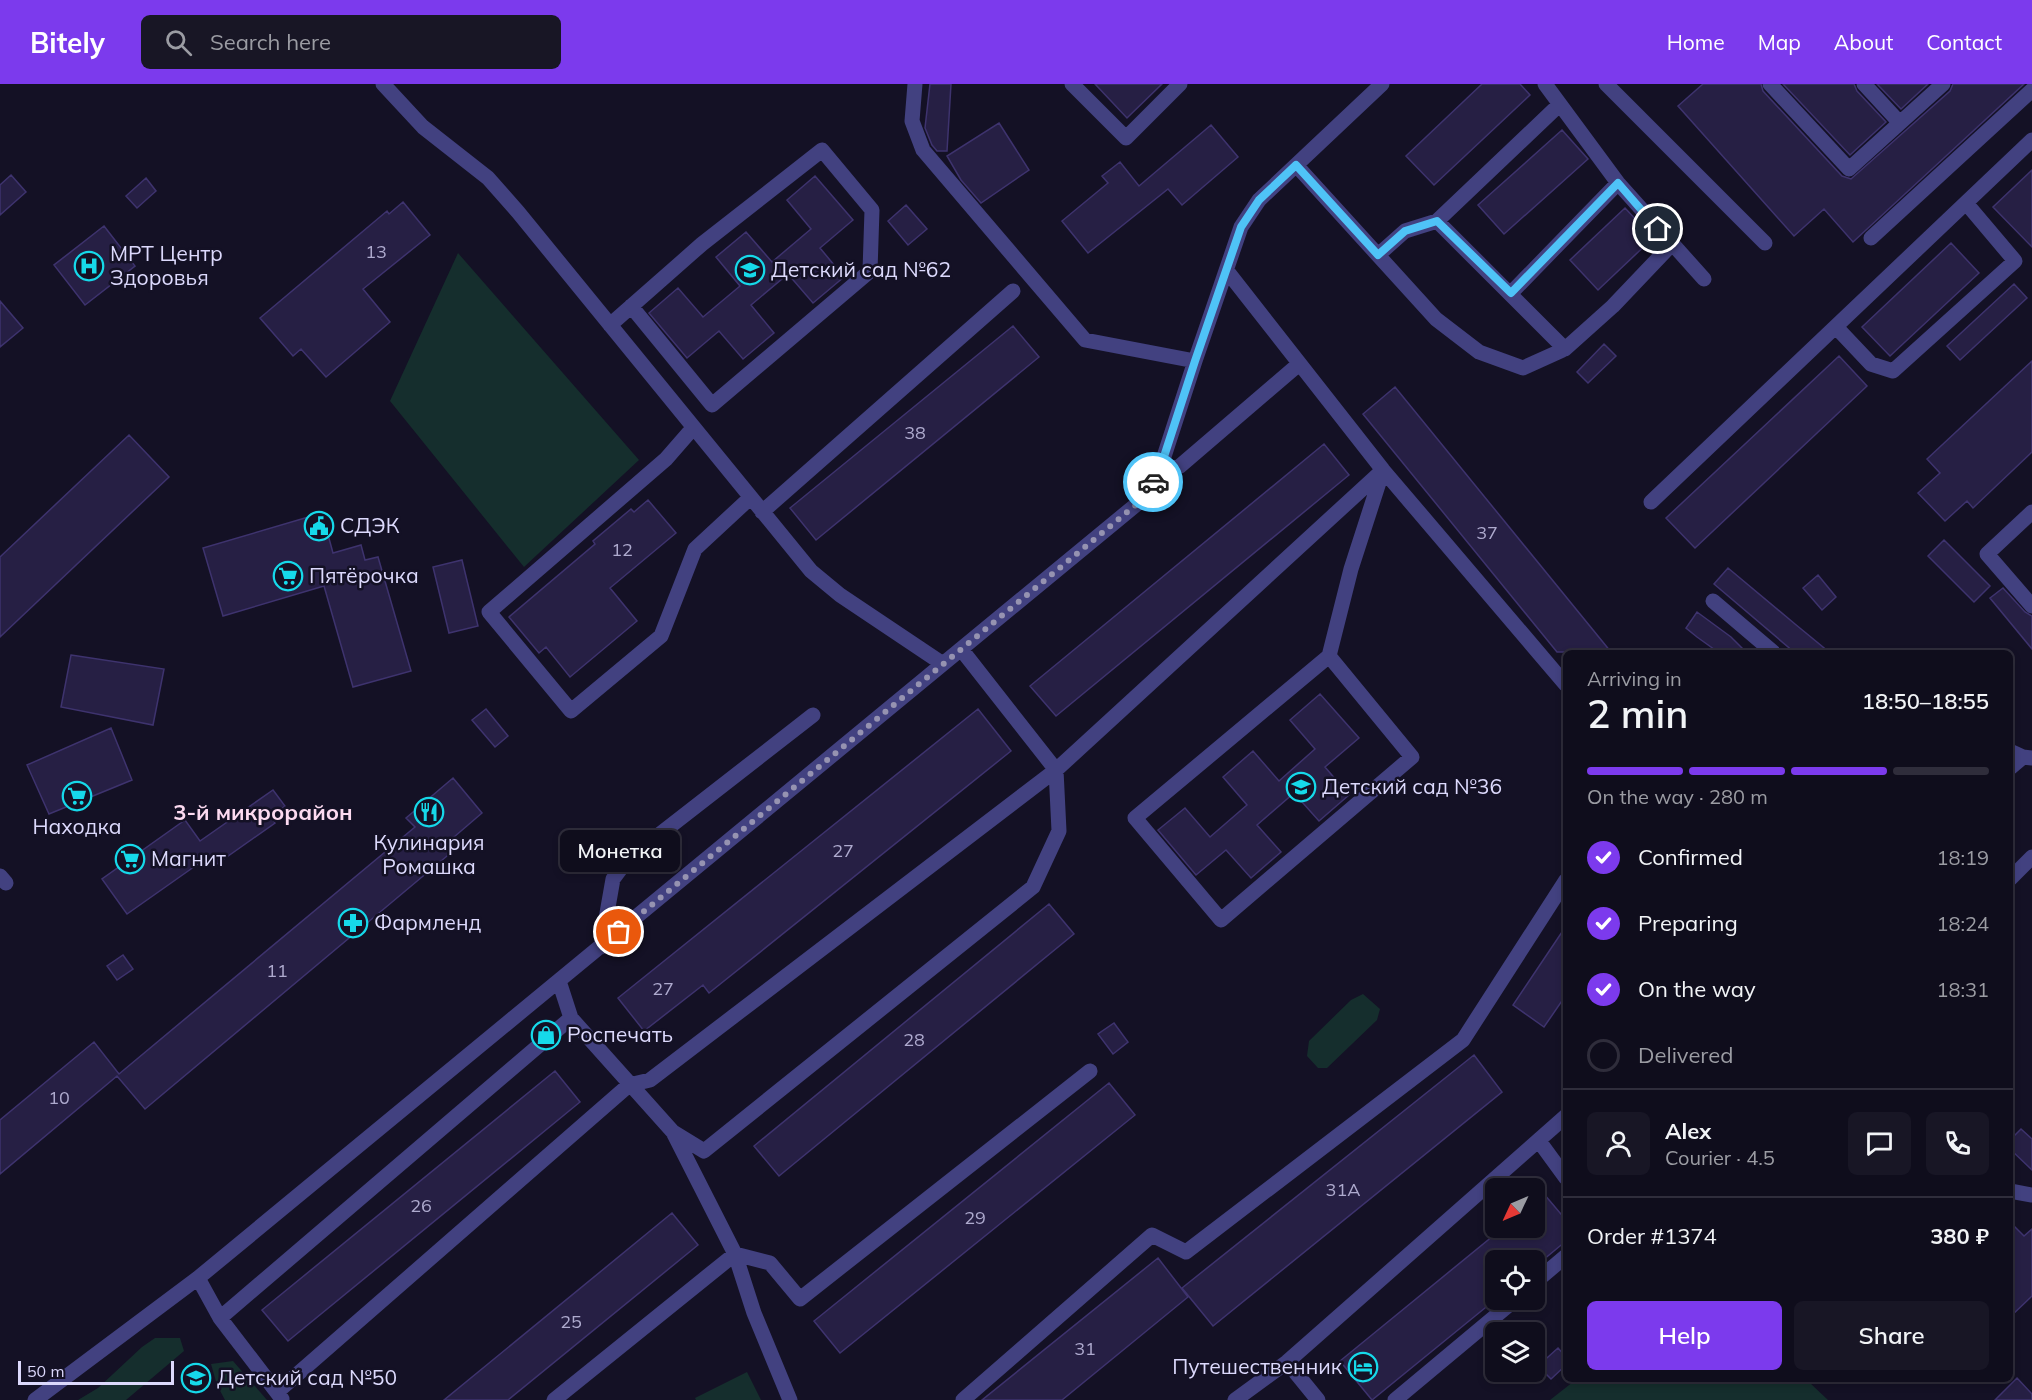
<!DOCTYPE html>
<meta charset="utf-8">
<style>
:root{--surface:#0f0d1c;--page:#181625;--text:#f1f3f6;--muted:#9b9ca3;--line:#2f2d3b;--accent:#7c3aed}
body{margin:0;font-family:Mulish,sans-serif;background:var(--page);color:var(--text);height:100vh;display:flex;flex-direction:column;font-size:22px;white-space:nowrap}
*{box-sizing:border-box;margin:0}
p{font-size:20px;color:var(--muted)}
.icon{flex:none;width:33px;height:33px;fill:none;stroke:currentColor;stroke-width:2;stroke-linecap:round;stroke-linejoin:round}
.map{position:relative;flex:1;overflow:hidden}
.panel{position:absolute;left:1563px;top:566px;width:450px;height:732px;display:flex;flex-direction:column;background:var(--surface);border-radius:9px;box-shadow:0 3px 9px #0003,0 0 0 2px var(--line)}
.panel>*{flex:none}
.needle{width:39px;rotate:226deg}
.buttons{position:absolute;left:1485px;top:1094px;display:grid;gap:12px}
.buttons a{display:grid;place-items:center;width:60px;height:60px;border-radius:9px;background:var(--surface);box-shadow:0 3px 9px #0003,0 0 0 2px var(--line);font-size:30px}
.scale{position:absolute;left:18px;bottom:15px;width:156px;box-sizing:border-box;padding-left:6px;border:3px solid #dcd9fc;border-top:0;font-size:16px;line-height:21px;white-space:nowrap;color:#dcd9fc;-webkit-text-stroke:4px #141125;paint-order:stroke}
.pin{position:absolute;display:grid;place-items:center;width:51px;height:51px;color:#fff;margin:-26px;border:3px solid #fff;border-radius:50%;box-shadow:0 2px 6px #0007}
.courier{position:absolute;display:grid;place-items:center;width:60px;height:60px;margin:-30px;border:4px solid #4fc3f7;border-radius:50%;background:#fff;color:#222;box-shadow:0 2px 8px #0007}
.bubble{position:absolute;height:42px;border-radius:9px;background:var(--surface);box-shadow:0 3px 9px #0003,0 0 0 2px var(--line);font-size:20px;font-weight:600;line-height:42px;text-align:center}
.summary em{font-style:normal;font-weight:600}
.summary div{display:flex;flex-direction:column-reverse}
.summary{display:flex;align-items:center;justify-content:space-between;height:102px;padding:0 24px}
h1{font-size:39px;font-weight:600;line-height:45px}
.bar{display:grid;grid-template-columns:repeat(4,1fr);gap:9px 6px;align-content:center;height:72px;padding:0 24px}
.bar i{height:8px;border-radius:4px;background:var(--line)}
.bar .current{background:var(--accent)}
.bar p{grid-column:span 4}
.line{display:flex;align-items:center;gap:15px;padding:0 24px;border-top:2px solid var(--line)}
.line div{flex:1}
.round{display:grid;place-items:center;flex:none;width:63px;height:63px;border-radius:9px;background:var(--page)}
ol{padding:0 24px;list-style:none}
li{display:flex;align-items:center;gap:18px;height:66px}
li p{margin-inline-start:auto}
li .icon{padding:6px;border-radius:50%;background:var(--accent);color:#fff;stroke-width:4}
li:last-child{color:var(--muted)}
li i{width:33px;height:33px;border:3px solid var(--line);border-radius:50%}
.cta{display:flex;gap:12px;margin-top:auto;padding:12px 24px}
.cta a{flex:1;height:69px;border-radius:9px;background:var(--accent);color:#fff;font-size:24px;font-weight:600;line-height:69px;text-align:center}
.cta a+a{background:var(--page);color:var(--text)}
header{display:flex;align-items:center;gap:36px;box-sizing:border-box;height:84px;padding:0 30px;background:var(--accent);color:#fff}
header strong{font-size:28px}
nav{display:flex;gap:33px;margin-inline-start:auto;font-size:21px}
.search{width:420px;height:54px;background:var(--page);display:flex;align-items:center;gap:15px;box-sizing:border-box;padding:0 21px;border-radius:9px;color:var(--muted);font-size:22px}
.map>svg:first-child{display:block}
.green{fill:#152e2d}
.building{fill:#261f44;stroke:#3e336e;stroke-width:1.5}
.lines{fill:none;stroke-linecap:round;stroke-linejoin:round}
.minor{stroke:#424180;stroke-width:15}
.done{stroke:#9693b1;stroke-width:6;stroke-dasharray:0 10.8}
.route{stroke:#4fc3f7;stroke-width:8}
.labels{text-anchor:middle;stroke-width:5;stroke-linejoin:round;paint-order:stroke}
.number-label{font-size:18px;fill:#aeaace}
.poi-label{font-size:21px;fill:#dcd9fc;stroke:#141125;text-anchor:start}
.neighbourhood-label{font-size:22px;font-weight:bold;fill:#fcdaf0;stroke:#141125}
</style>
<header>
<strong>Bitely</strong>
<div class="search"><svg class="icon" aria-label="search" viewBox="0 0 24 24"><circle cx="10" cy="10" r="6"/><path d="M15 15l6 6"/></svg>Search here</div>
<nav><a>Home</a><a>Map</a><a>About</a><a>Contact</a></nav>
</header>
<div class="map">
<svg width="2032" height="1316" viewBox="0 0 2032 1316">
<rect width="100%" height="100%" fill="#141125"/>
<path class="green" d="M 458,169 L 639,376 L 524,483 L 390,317 Z
M 1363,910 L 1380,925 L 1377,936 L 1327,984 L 1318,984 L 1307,972 L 1309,957 L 1351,916 Z
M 155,1254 L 180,1254 L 184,1267 L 126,1316 L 78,1316 L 98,1304 L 142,1263 Z
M 233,1277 L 267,1316 L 225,1316 L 217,1301 L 211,1280 Z
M 747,1288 L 761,1316 L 696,1316 L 695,1314 Z
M 1578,1294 L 1810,1295 L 1810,1299 L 1828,1316 L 1550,1316 Z"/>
<path class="building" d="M 930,0 L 951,0 L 947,67 L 937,67 L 932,61 L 925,44 Z
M 1095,0 L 1162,0 L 1127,34 Z
M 1482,0 L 1520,0 L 1530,11 L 1434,101 L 1406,72 Z
M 1703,0 L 1761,0 L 1763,7 L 1842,92 L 1851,95 L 1950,7 L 1953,0 L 2024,0 L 1853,158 L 1824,125 L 1794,152 L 1678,22 Z
M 1783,0 L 1854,0 L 1857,7 L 1886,38 L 1850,71 Z
M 1877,0 L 1928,0 L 1901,25 Z
M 999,39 L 1029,86 L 981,119 L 961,96 L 947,72 Z
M 1211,41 L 1238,73 L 1182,121 L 1168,105 L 1088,169 L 1062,137 L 1108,99 L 1102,92 L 1120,78 L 1139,102 Z
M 1562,46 L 1588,75 L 1504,150 L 1478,121 Z
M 2032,86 L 2032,163 L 1993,123 Z
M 11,91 L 26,108 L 0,131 L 0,101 Z
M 815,92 L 853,136 L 820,164 L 844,193 L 813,219 L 788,190 L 751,221 L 774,249 L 743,275 L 719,247 L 687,274 L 649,229 L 678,204 L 703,233 L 740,202 L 716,173 L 746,148 L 772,178 L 811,145 L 787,116 Z
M 146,94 L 156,107 L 137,124 L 126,112 Z
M 403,118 L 430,151 L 363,205 L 390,238 L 326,293 L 301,265 L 293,272 L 260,234 L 387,127 L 389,130 Z
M 906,121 L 927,145 L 908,161 L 888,137 Z
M 1625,124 L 1653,154 L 1598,206 L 1570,176 Z
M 104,142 L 135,182 L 85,221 L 54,181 Z
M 1951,159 L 1979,189 L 1890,272 L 1862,243 Z
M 2014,200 L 2027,214 L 1960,276 L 1947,262 Z
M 0,217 L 23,244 L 0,263 Z
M 1013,242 L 1039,273 L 816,456 L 790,424 Z
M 1604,260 L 1616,272 L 1588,299 L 1577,288 Z
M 1839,272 L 1867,302 L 1695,464 L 1666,434 Z
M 2032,277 L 2032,368 L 1973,424 L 1967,417 L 1945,437 L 1918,409 L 1940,389 L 1927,375 Z
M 1395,303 L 1611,568 L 1557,568 L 1363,330 Z
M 129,351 L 169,393 L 0,553 L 0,473 Z
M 1324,360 L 1349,391 L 1056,632 L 1030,602 Z
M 648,416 L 676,449 L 610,504 L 637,537 L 570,593 L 546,563 L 539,569 L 509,533 L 595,460 L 593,457 L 631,425 L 634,428 Z
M 322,429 L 333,469 L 361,461 L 365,476 L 378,473 L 411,587 L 353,603 L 324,502 L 223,532 L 203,464 Z
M 1944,456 L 1990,502 L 1974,518 L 1928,472 Z
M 462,476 L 478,542 L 449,549 L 433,483 Z
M 1728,484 L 1795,540 L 1829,568 L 1794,568 L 1714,500 Z
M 1818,491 L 1836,513 L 1822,526 L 1803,504 Z
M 2003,504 L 2025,528 L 2032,532 L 2032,565 L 1990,514 Z
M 1697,528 L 1731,553 L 1746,568 L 1718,568 L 1697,553 L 1686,544 Z
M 71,571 L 164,585 L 153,641 L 61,623 Z
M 1320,610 L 1359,654 L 1325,683 L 1349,711 L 1319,737 L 1294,709 L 1257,741 L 1281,768 L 1251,794 L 1226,766 L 1196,791 L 1158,746 L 1185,724 L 1210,753 L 1247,721 L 1223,693 L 1253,667 L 1279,697 L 1315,665 L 1290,636 Z
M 486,625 L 508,652 L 495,663 L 472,636 Z
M 978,625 L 1011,667 L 709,909 L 703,901 L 644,947 L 618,914 Z
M 111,644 L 132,696 L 49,730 L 27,681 Z
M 453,694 L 482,729 L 447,759 L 453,767 L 145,1025 L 117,992 L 0,1090 L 0,1036 L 94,958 L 119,990 L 415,743 L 406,734 Z
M 273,706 L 285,722 L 271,733 L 275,739 L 214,782 L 208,773 L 127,830 L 102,795 L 185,736 L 200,757 Z
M 1049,820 L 1074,850 L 779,1092 L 754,1062 Z
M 1566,842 L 1566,911 L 1544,943 L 1513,921 Z
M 123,871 L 133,885 L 117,896 L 107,882 Z
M 1114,939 L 1128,958 L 1113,970 L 1098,950 Z
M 1474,971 L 1502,1008 L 1213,1242 L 1182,1204 Z
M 555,987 L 580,1018 L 288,1257 L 262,1226 Z
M 1109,999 L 1135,1031 L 840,1269 L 814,1237 Z
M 2021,1045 L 2032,1055 L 2032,1086 L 2010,1065 L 2010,1056 Z
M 1544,1110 L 1566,1136 L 1566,1157 L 1543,1176 L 1496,1176 L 1496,1215 L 1372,1316 L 1340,1277 L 1504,1143 L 1534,1143 L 1534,1118 Z
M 672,1129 L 698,1161 L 508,1316 L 444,1316 Z
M 2010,1138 L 2024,1152 L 2032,1145 L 2032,1212 L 2010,1233 Z
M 1158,1174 L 1188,1213 L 1062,1316 L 982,1316 Z
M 1558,1264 L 1566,1273 L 1566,1281 L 1551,1295 L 1538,1282 Z
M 2017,1294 L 2032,1310 L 2032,1316 L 1995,1316 Z"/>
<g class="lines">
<path class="minor" d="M 383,0 L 423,43 L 488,94 L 518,128 L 811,487 L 840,511 L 943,580
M 915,0 L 912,37 L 923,66 L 1085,256 L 1195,277
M 1072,0 L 1126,54 L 1180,0
M 1545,0 L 1618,99 L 1704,195
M 1606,0 L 1765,159
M 1770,0 L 1849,85 L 1943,0
M 1864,0 L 1899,38
M 1296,81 L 1436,235 L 1479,268 L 1523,284 L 1565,265 L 1613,222 L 1672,160
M 1437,137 L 1565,265
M 1871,154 L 2032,6
M 1378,171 L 1405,147 L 1437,137 L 1559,21
M 1227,187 L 1383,386 L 1566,601
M 1511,209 L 1618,99
M 610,241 L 702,160 L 822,66 L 872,126 L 870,187 L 712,321 L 631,222
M 1836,243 L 1871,280 L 1893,287 L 2015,177 L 1966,119
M 693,344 L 666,375 L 489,528 L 571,627 L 661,552 L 695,465 L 750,414
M 1159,388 L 1180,382 L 1299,280
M 1651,418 L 2032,56
M 762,428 L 1013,207
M 2032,428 L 1987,470 L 2032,522
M 1713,517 L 1773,568
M 2010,667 L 2023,673 L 2032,674
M 2010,684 L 2023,673
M 0,792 L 6,799
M 2010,795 L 2032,773
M 601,863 L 613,795 L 628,775 L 813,631
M 559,897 L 571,934 L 673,1048 L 735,1170 L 754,1229 L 790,1316
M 673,1048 L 704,1067 L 1033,803 L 1059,747 L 1056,686 L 961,565
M 1539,1057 L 1566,1094
M 2010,1107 L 2032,1111
M 198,1194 L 220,1234 L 282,1315
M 1534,1199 L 1566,1172
M 220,1234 L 571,934
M 1287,1278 L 1318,1316
M 277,1308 L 629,1001 L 650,996 L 1056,686 L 1383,386 L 1351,485 L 1329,572 L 1412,673 L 1221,836 L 1135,734 L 1329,572
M 35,1316 L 198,1194 L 1137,420 L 1159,388 L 1195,277 L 1241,143 L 1259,116 L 1382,0
M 554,1316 L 735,1170 L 770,1179 L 800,1215 L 1090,987
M 963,1316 L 1152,1151 L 1186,1168 L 1463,956 L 1566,796
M 1235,1316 L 1287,1278 L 1566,1032
M 1395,1316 L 1516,1215"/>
</g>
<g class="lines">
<path class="done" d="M 619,848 L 1137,420 L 1153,398"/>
<path class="route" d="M 1153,398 L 1159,388 L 1195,277 L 1241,143 L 1259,116 L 1296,81 L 1378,171 L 1405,147 L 1437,137 L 1511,209 L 1618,99 L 1658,145"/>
</g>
<defs>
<g id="hospital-ring" transform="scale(1.5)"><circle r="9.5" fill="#141125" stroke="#16d9ea" stroke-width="1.5"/><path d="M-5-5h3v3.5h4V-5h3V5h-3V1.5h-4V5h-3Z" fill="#16d9ea"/></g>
<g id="school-ring" transform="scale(1.5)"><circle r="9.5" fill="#141125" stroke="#16d9ea" stroke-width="1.5"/><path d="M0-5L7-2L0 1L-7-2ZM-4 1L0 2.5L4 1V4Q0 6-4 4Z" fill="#16d9ea"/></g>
<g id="civic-ring" transform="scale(1.5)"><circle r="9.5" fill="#141125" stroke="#16d9ea" stroke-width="1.5"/><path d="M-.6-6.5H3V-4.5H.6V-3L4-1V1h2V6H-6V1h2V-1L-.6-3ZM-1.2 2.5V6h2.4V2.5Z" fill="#16d9ea"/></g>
<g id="supermarket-ring" transform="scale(1.5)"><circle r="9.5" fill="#141125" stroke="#16d9ea" stroke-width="1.5"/><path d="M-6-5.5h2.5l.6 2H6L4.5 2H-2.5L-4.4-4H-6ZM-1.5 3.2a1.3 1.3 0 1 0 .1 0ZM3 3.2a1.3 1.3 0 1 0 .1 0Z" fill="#16d9ea"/></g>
<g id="restaurant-ring" transform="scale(1.5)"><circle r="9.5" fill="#141125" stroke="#16d9ea" stroke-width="1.5"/><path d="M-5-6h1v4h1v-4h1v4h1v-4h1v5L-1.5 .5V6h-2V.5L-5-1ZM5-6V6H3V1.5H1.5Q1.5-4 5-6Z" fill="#16d9ea"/></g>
<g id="pharmacy-ring" transform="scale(1.5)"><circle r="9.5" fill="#141125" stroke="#16d9ea" stroke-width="1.5"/><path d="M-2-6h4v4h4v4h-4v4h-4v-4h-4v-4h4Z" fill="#16d9ea"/></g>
<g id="shop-ring" transform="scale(1.5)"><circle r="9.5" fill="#141125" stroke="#16d9ea" stroke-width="1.5"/><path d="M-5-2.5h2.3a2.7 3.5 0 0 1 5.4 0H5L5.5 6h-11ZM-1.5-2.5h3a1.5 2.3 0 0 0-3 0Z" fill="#16d9ea"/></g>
<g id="hotel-ring" transform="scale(1.5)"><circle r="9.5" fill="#141125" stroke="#16d9ea" stroke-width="1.5"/><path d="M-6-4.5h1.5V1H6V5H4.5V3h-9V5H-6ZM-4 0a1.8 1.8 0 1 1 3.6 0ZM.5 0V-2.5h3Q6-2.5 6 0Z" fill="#16d9ea"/></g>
</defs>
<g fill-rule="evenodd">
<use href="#hospital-ring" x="89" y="182"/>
<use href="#school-ring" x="750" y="186"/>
<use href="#civic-ring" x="319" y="442"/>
<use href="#supermarket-ring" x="288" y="492"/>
<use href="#school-ring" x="1301" y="703"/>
<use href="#supermarket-ring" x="77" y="712"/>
<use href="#restaurant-ring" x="429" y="728"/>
<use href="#supermarket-ring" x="130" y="775"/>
<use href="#pharmacy-ring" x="353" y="839"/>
<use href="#shop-ring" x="546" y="951"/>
<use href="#hotel-ring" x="1363" y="1283"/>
<use href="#school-ring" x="196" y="1294"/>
</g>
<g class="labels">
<g class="number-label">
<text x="376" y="174">13</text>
<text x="915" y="355">38</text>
<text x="1487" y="455">37</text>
<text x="622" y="472">12</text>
<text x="843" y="773">27</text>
<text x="277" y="893">11</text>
<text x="663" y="911">27</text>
<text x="914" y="962">28</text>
<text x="59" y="1020">10</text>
<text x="1343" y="1112">31А</text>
<text x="421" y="1128">26</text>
<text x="975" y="1140">29</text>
<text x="571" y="1244">25</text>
<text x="1085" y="1271">31</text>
</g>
<g class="poi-label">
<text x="110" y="177">МРТ Центр<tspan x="110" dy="24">Здоровья</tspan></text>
<text x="771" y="193">Детский сад №62</text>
<text x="340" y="449">СДЭК</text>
<text x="309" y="499">Пятёрочка</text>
<text x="1322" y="710">Детский сад №36</text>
<text x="77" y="750" text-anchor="middle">Находка</text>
<text x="429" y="766" text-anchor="middle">Кулинария<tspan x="429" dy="24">Ромашка</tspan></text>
<text x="151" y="782">Магнит</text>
<text x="374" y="846">Фармленд</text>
<text x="567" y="958">Роспечать</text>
<text x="1342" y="1290" text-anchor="end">Путешественник</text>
<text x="217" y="1301">Детский сад №50</text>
</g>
<g class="neighbourhood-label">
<text x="263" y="736">3-й микрорайон</text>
</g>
</g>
</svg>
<div class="buttons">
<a><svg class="needle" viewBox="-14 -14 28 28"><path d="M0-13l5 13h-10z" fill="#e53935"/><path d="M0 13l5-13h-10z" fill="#9b9ca3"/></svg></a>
<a><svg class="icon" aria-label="locate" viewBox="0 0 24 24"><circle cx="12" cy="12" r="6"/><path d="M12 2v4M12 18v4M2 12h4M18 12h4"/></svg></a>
<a><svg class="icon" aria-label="layers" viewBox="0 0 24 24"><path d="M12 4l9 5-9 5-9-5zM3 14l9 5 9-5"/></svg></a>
</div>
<div class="scale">50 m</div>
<div class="pin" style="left:619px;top:848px;background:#ea580c"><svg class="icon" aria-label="bag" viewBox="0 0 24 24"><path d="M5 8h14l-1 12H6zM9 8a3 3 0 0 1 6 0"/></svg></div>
<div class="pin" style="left:1658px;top:145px;background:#1f2937"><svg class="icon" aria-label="home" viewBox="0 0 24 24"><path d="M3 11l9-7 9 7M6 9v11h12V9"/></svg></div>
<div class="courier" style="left:1153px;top:398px"><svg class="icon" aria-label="car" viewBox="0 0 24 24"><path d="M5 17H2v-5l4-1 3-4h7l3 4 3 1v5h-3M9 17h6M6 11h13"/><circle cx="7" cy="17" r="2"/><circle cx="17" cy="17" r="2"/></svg></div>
<div class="bubble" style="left:560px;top:746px;width:120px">Монетка</div>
<section class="panel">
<div class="summary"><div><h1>2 min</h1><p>Arriving in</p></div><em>18:50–18:55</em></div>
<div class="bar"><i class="current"></i><i class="current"></i><i class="current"></i><i></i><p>On the way · 280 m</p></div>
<ol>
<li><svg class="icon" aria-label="check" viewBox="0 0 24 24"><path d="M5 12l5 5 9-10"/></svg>Confirmed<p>18:19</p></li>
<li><svg class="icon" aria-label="check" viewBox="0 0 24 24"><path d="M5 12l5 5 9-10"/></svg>Preparing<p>18:24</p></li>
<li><svg class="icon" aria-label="check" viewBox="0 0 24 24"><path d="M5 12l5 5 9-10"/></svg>On the way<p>18:31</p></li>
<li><i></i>Delivered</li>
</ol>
<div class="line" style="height:108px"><a class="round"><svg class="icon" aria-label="person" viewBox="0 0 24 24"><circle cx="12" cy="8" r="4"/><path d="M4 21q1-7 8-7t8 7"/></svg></a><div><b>Alex</b><p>Courier · 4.5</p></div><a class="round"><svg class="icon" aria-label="chat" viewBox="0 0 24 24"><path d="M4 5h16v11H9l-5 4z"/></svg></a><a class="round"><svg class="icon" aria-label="phone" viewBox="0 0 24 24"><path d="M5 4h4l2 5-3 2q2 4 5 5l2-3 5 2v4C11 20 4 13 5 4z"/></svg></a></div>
<div class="line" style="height:78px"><div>Order #1374</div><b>380 ₽</b></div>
<div class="cta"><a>Help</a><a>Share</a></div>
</section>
</div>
